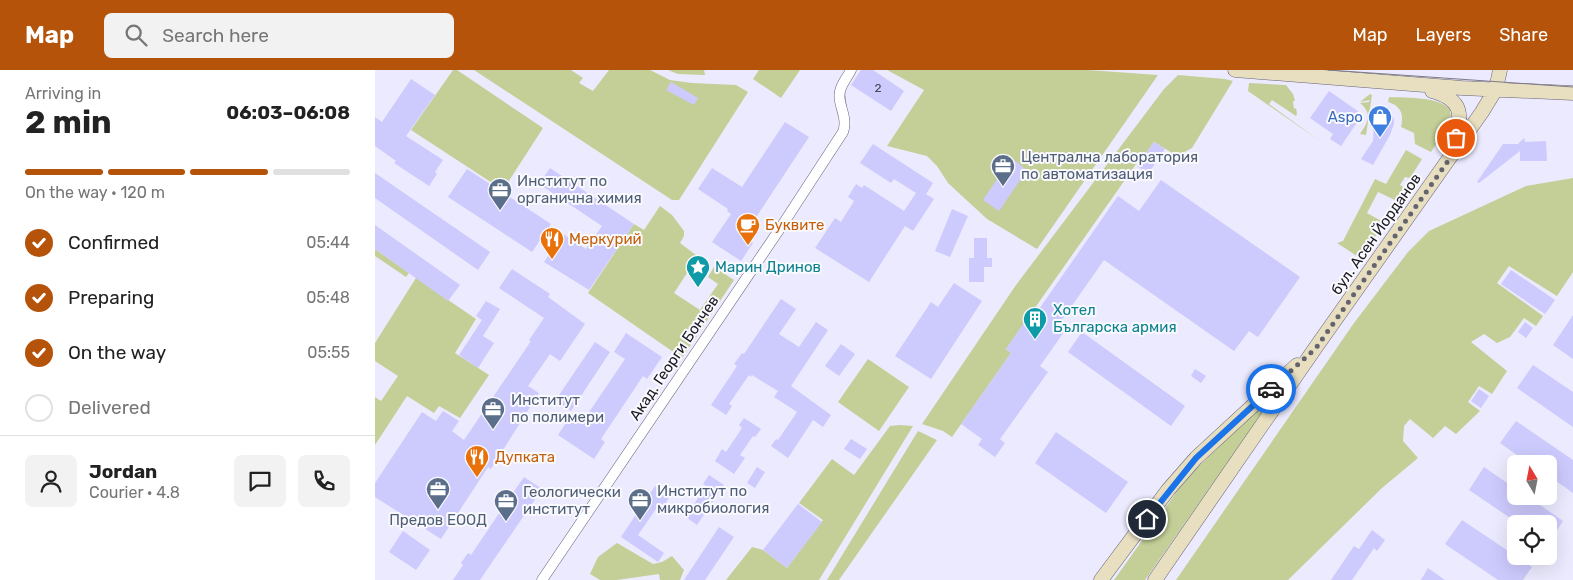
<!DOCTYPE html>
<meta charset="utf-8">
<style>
:root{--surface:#fff;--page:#f2f2f2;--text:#222;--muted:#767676;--line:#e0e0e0;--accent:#b45309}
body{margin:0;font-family:Rubik,sans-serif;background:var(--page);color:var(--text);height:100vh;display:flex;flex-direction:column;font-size:19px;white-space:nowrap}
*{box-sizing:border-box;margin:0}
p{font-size:16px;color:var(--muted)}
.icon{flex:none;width:28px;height:28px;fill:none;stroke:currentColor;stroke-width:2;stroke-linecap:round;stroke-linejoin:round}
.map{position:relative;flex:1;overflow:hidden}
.panel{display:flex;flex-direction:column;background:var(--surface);width:375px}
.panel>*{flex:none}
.needle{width:32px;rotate:350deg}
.buttons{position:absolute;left:1132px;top:385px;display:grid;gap:10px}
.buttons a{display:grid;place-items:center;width:50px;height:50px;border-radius:8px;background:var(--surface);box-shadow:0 5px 20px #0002;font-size:25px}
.pin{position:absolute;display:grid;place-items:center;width:42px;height:42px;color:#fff;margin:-21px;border:2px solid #fff;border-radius:50%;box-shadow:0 1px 5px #0007}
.courier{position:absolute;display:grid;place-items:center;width:50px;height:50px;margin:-25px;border:4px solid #1a73e8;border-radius:50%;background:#fff;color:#222;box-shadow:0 1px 6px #0007}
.head em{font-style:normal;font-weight:700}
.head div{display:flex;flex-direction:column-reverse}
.head{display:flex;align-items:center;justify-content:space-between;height:85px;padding:0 25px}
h1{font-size:32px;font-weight:700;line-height:38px}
.bar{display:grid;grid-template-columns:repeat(4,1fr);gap:8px 5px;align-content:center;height:60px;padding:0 25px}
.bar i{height:6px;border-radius:4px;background:var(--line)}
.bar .current{background:var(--accent)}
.bar p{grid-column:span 4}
.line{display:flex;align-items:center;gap:12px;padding:0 25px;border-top:1px solid var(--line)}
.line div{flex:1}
.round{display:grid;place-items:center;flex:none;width:52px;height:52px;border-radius:8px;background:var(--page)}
ol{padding:0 25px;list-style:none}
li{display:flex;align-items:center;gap:15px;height:55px}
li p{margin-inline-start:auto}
li .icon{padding:5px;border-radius:50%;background:var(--accent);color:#fff;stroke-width:4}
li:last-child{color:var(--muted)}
li i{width:28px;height:28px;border:2px solid var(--line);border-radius:50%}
header{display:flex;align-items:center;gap:30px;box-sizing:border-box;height:70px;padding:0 25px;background:var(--accent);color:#fff}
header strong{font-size:24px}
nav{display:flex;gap:28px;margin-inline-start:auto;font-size:18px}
.search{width:350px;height:45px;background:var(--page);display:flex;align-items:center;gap:12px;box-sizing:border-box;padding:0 18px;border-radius:8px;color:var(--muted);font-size:19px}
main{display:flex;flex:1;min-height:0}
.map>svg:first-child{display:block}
.green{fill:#c3cf97}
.building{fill:#cdcafd}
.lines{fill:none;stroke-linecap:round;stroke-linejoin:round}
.minor-casing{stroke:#656278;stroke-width:11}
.secondary-casing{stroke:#656278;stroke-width:15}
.minor{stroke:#fff;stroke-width:10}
.secondary{stroke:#e8dfc0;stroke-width:14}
.tram{stroke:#7c7a88;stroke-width:1}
.done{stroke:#646370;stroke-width:5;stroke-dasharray:0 9}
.route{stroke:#1a73e8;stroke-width:6}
.labels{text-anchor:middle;stroke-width:4;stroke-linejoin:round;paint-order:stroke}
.number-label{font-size:12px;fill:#48465a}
.shop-label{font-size:15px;fill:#366cbe;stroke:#faf9fe;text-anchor:end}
.service-label{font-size:15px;fill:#4e5e75;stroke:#faf9fe;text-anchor:start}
.food-label{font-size:15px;fill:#c56008;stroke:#faf9fe;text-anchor:start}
.street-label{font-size:15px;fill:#1b1a23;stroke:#faf9fe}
.culture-label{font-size:15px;fill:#0d838f;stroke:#faf9fe;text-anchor:start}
</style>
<header>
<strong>Map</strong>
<div class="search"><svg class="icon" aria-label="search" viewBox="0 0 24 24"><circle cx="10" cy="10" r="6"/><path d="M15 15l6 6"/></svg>Search here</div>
<nav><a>Map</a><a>Layers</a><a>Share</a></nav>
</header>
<main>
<section class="panel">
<div class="head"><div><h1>2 min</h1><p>Arriving in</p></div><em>06:03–06:08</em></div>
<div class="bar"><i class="current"></i><i class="current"></i><i class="current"></i><i></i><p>On the way · 120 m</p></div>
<ol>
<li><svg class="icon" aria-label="check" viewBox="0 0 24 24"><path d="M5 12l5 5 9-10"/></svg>Confirmed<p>05:44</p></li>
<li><svg class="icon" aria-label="check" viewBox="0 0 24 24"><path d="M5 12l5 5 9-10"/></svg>Preparing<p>05:48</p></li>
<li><svg class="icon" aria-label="check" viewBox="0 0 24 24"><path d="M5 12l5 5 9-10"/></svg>On the way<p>05:55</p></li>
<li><i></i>Delivered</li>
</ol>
<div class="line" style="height:90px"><a class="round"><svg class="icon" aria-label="person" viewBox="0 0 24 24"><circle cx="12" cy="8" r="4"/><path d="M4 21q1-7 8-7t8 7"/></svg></a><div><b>Jordan</b><p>Courier · 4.8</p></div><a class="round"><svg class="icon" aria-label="chat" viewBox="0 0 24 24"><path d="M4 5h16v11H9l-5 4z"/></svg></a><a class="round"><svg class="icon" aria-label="phone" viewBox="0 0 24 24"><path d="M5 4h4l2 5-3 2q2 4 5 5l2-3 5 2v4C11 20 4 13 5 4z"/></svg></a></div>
</section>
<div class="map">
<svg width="1198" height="510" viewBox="0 0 1198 510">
<rect width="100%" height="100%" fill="#eceafe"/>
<path class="green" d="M 78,0 L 82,0 L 168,58 L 128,120 L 36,60 Z
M 99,0 L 196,0 L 208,8 L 204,13 L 218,21 L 234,0 L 275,0 L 295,10 L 317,13 L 361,15 L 373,22 L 304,130 L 297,130 Z
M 293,0 L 329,0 L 330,5 L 303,4 Z
M 384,0 L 425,0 L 406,28 L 378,9 Z
M 512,0 L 713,0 L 783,5 L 662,179 L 612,149 L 573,113 L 562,96 L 552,86 L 512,76 L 549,20 Z
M 803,5 L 850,9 L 858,11 L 817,78 L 802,86 L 779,72 L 766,90 L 764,90 L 631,279 L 636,283 L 577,367 L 568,361 L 547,354 L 641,215 L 789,19 Z
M 874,13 L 911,15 L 918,24 L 920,31 L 918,31 L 919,39 L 921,38 L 922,44 L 921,46 L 897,30 L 894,34 L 945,71 L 873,21 Z
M 995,24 L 997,25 L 991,65 L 985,64 C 993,52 998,44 985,33 L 994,32 L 995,30 L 985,32 Z
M 1014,27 C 1031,28 1065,26 1075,40 L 1076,51 L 1056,82 L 1040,74 L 1039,63 L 1026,57 C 1029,44 1026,36 1013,32 Z
M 1031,80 L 1047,89 L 1035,108 L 1030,107 L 1025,115 L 1030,118 L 1022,131 L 1003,122 L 992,143 L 1010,153 L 985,188 L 962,173 L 968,171 L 1000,109 L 1011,114 Z
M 1198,108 L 1198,202 L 1182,226 L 1134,196 L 1122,213 L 1168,246 L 1161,256 L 1149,248 L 1135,267 L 1122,273 L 1109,264 L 1096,272 L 1132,301 L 1117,324 L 1104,316 L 1093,332 L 1105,341 L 1081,364 L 1070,356 L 1058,368 L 1035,349 L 1029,356 L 1028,371 L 1043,388 L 1007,418 L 913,510 L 801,510 L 979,253 L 1033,182 L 1054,161 L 1151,116 Z
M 285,136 L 297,145 L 309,161 L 309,166 L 305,173 L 333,194 L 327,203 L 316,197 L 299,223 L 325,240 L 343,214 L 333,207 L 339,197 L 359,210 L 307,288 L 213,223 L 259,154 L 269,160 Z
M 0,179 L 34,203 L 31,207 L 0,186 Z
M 41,208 L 101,249 L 80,283 L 114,305 L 85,348 L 64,336 L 59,343 L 32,326 L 0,375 L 0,327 L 6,331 L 23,306 L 0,291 L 0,273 Z
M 493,289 L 534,317 L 504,361 L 463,332 Z
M 893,329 L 895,330 L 894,333 L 770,510 L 739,510 L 803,420 L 821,399 Z
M 524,355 L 538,356 L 444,510 L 351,510 L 377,477 L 388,480 L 412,498 L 448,450 L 424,433 L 457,389 L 479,405 L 515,356 Z
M 543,361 L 562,370 L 464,510 L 452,510 Z
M 242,473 L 278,494 L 287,492 L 297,486 L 309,500 L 305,510 L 285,510 L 284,504 L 242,510 L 225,510 L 215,504 L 223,487 Z"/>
<path class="building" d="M 486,0 L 498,0 L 529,21 L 516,41 L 476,15 Z
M 36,9 L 60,25 L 31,66 L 68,90 L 60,102 L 62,104 L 54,116 L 19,93 L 21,91 L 0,76 L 0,47 L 7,52 Z
M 296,12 L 323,28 L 319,35 L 291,20 Z
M 954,21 L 984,42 L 981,46 L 985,48 L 966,76 L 955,69 L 958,64 L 935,48 Z
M 1009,36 L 1015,38 L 1013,40 L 1019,49 L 1019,54 L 1015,65 L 998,95 L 986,89 L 998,71 L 999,49 L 1002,44 L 1000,40 Z
M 410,52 L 434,67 L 368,167 L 378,173 L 366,191 L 337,172 L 356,144 L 352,141 L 353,139 L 323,119 L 337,98 L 367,117 Z
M 1149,68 L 1150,72 L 1171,71 L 1172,91 L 1145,91 L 1145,81 L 1104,113 L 1102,112 L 1128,74 L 1143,74 Z
M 779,72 L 790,79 L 773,104 L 762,96 Z
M 498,74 L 558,113 L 551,124 L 559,129 L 538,161 L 530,156 L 494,212 L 440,178 L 460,148 L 466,152 L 479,131 L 473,127 L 481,114 L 487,118 L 489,115 L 529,141 L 541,123 L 519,109 L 516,113 L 485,93 Z
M 639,90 L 652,100 L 624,141 L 608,130 L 626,103 L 628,105 Z
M 175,98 L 259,154 L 214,220 L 169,192 L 188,164 L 211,179 L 227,156 L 164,114 Z
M 92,99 L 176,154 L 157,182 L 73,127 Z
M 0,103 L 115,182 L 103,200 L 0,128 Z
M 786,110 L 925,207 L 883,267 L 874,261 L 859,281 L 729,190 L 682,257 L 689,262 L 665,296 L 673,302 L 625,369 L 630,373 L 620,387 L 603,375 L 607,369 L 586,354 L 636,283 L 631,279 L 651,250 L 655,252 L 743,126 L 764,141 Z
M 577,139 L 593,146 L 575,187 L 560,181 Z
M 0,155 L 85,215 L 73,231 L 0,179 Z
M 599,168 L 612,168 L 612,188 L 617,188 L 617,197 L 609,197 L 609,212 L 594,212 L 594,188 L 599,188 Z
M 137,199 L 175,224 L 173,227 L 210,254 L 185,291 L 175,284 L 153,316 L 164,323 L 116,399 L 113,397 L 66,469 L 0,427 L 0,413 L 47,342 L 61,351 L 68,341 L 84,351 L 77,361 L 89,370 L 156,271 L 154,270 L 169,248 L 124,218 Z
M 1136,200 L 1180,230 L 1170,244 L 1126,214 Z
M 579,213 L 607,231 L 556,309 L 520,286 L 556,232 L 563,237 Z
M 406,229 L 421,239 L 404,264 L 424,277 L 441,252 L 453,260 L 416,316 L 456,345 L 448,357 L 438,350 L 413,388 L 396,376 L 401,369 L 403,370 L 422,342 L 399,327 L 403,321 L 377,305 L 376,307 L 374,305 L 354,334 L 357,336 L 351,345 L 336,335 L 362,296 L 359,294 L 367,283 L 369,284 Z
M 111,231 L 125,239 L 108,266 L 119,273 L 103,298 L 84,285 L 107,250 L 101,246 Z
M 1198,245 L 1198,289 L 1178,275 Z
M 1150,252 L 1158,258 L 1151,268 L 1143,262 Z
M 707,262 L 810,336 L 796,356 L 693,282 Z
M 251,263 L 287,287 L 272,309 L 268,306 L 226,369 L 230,372 L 219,389 L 183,365 L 195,347 L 206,354 L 250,289 L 239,282 Z
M 220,272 L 235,282 L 196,341 L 180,331 Z
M 466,274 L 480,284 L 464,306 L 450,296 Z
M 1158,295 L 1198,322 L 1198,357 L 1142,318 Z
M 820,299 L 831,306 L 826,313 L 816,306 Z
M 1104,319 L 1114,326 L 1106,338 L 1096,331 Z
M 369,348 L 386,359 L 380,367 L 378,366 L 365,385 L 370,388 L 359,404 L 340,391 L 347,379 L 351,382 L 367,358 L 364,355 Z
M 1141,351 L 1198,390 L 1198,423 L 1174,406 L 1174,394 L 1155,394 L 1125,373 Z
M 681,362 L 753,412 L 731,443 L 660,393 Z
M 476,369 L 492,379 L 485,389 L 469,379 Z
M 382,397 L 390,402 L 380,418 L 372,413 Z
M 1109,397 L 1141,419 L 1141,426 L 1152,426 L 1188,451 L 1174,472 L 1174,454 L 1144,454 L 1094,420 Z
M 334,405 L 349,415 L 322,455 L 308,445 L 313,438 L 315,440 L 331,416 L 328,414 Z
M 149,407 L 167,419 L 105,510 L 78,510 L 88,495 L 86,493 L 93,483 L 96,485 L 131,433 L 128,432 L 135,423 L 137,424 Z
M 280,416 L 295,426 L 289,436 L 285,433 L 263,465 L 289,483 L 283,492 L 246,467 Z
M 423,434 L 447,452 L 412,498 L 388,480 Z
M 1087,450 L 1157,497 L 1148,510 L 1123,510 L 1070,474 Z
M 344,457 L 359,467 L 330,510 L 309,510 Z
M 997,460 L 1010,470 L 1002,481 L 999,478 L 977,510 L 956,510 L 979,476 L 984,479 Z
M 28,461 L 55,480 L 41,500 L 14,482 Z
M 1053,498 L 1070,510 L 1046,510 Z"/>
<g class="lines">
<g class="minor-casing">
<path id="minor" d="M 167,510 L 406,157 L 468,62 C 474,46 460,32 466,18 C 468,12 473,6 476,0"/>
</g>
<g class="secondary-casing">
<path id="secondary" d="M 860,0 L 1087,18 L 1198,23
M 1057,21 C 1093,31 1085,49 1079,78
M 726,510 L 793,420 L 821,388 L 922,295
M 780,510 L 941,277 L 1107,42 L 1121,19 L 1125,0"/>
</g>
<use href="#minor" class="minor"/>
<use href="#secondary" class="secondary"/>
<path class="tram" d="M 953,0 L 1198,17"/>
</g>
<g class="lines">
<path class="done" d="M 896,319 L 941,278 L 1078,84 L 1081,68"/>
<path class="route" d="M 772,449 L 821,388 L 896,319"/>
</g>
<defs>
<g id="shop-pin" transform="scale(1.25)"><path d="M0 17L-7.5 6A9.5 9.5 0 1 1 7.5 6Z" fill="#3f7fe0" stroke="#faf9fe"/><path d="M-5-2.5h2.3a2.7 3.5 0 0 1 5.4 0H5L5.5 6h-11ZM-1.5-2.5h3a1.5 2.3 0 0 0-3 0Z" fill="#fff"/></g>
<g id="office-pin" transform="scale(1.25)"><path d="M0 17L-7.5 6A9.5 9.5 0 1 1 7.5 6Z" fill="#5c6f8a" stroke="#faf9fe"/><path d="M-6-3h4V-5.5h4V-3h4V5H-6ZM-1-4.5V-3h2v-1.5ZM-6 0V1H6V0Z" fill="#fff"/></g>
<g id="cafe-pin" transform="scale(1.25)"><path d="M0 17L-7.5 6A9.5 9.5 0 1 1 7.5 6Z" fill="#e8710a" stroke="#faf9fe"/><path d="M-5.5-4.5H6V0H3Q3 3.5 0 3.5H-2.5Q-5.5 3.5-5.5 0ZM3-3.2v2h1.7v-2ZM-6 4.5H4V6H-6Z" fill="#fff"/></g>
<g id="restaurant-pin" transform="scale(1.25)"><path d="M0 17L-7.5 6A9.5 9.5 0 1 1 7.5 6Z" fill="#e8710a" stroke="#faf9fe"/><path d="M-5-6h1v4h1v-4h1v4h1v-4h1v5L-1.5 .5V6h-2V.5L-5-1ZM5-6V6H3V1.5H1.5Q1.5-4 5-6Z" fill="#fff"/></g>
<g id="sight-pin" transform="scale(1.25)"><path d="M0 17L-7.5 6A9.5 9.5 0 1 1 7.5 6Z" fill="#0f9aa8" stroke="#faf9fe"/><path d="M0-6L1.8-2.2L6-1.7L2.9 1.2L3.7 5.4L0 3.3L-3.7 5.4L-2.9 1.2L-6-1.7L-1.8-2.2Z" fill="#fff"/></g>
<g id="building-pin" transform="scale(1.25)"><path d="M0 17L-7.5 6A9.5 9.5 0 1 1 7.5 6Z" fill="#0f9aa8" stroke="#faf9fe"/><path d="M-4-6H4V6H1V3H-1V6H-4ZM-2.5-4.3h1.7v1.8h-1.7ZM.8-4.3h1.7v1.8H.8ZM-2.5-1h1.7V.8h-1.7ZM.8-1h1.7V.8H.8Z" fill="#fff"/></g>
</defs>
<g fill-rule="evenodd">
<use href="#shop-pin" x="1005" y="47"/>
<use href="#office-pin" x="628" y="96"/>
<use href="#office-pin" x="125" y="120"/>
<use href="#cafe-pin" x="373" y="155"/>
<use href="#restaurant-pin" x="177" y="169"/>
<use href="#sight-pin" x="323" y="197"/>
<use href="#building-pin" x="660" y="249"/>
<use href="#office-pin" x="118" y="339"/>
<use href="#restaurant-pin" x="102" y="387"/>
<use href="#office-pin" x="63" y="419"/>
<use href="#office-pin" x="265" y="430"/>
<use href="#office-pin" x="131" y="431"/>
</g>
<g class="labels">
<g class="number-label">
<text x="503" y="22">2</text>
</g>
<g class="shop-label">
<text x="988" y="52">Aspo</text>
</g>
<g class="service-label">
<text x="646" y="92">Централна лаборатория<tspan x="646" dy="17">по автоматизация</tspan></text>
<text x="142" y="116">Институт по<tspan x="142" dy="17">органична химия</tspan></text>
<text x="136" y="335">Институт<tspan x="136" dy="17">по полимери</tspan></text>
<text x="282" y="426">Институт по<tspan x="282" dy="17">микробиология</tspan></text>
<text x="148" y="427">Геологически<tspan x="148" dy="17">институт</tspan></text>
<text x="63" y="455" text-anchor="middle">Предов ЕООД</text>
</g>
<g class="food-label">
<text x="390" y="160">Буквите</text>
<text x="194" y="174">Меркурий</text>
<text x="120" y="392">Дупката</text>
</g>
<g class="street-label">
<text transform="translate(1001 164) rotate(-55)" y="5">бул. Асен Йорданов</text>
<text transform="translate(299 288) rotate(-56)" y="5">Акад. Георги Бончев</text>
</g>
<g class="culture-label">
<text x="340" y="202">Марин Дринов</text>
<text x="678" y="245">Хотел<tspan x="678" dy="17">Българска армия</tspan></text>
</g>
</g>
</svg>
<div class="buttons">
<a><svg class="needle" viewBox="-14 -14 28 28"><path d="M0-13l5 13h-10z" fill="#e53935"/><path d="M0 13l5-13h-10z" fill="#767676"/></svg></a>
<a><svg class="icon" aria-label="locate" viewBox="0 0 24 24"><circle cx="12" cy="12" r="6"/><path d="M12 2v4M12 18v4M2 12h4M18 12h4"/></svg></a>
</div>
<div class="pin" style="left:1081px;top:68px;background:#ea580c"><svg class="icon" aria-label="bag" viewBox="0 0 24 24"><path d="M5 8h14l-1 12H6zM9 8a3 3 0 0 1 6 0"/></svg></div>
<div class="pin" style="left:772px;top:449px;background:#1f2937"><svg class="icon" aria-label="home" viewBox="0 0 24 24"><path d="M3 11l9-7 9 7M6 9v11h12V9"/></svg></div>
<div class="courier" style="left:896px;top:319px"><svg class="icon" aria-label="car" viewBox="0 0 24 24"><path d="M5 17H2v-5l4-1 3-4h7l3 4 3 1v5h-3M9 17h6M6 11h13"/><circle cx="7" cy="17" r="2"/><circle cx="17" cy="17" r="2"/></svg></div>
</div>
</main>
